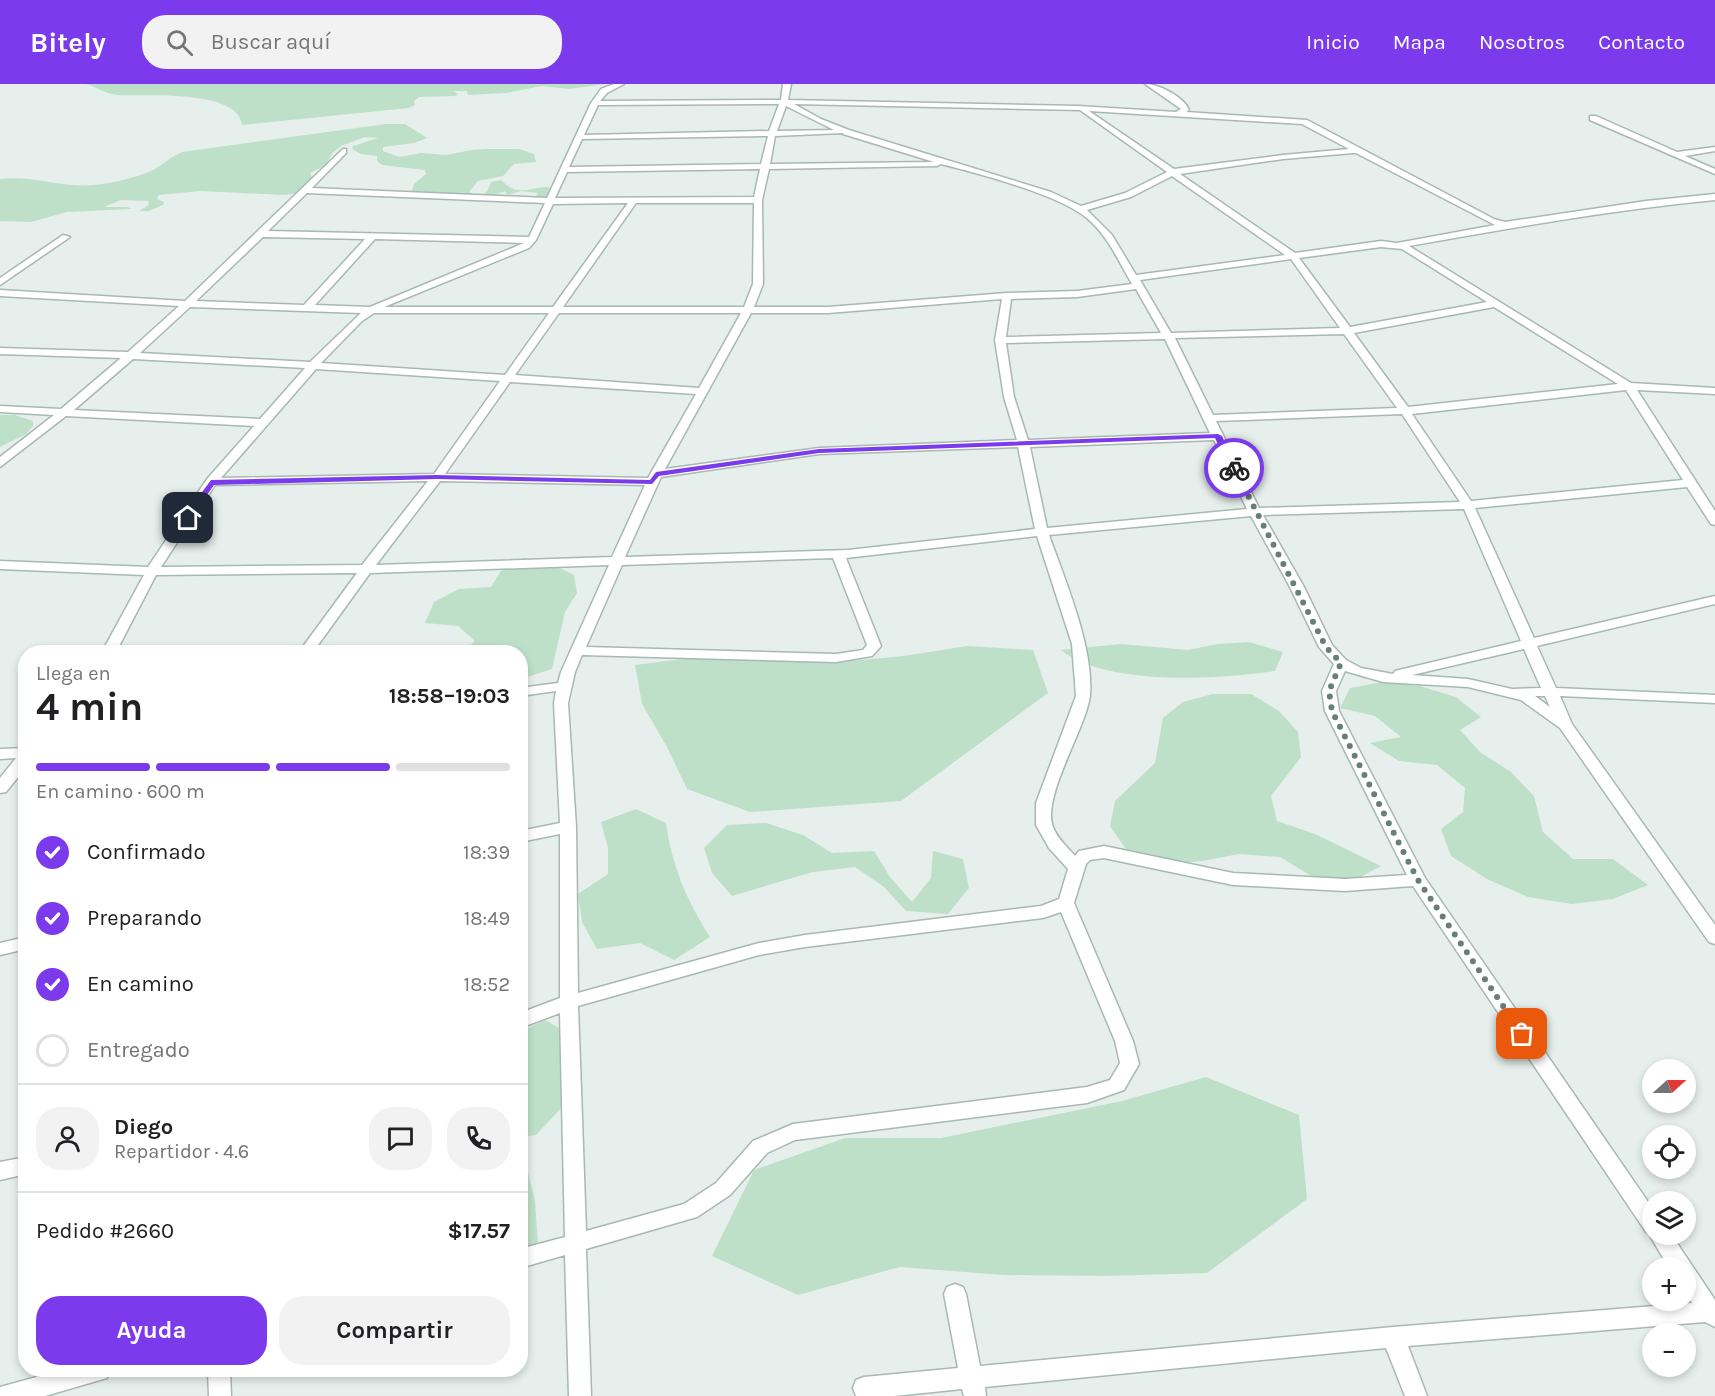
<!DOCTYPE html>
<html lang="es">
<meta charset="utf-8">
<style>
:root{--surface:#fff;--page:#f2f2f2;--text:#202124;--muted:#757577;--line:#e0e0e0;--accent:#7c3aed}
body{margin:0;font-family:Karla,sans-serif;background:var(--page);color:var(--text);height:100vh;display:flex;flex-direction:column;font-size:22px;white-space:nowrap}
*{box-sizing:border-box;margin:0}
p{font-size:20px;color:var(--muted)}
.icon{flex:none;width:33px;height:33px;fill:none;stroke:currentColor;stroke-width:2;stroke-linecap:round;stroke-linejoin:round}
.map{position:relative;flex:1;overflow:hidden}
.sheet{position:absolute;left:18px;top:561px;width:510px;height:732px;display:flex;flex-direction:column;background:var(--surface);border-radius:24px;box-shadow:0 3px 9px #0003}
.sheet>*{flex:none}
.needle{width:39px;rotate:69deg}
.tools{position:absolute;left:1642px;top:975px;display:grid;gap:12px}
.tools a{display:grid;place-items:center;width:54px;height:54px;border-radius:50%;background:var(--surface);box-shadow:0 3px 9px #0003;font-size:30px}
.pin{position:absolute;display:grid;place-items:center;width:51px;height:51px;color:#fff;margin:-26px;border-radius:12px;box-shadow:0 3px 9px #0006}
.courier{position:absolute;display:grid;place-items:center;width:60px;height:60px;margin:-30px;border:4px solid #7c3aed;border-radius:50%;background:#fff;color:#222;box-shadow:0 2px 8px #0007}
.summary em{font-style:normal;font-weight:700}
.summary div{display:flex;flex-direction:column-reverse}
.summary{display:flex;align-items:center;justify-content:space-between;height:102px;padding:0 18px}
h1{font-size:39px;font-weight:700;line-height:45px}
.bar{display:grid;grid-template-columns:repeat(4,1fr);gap:9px 6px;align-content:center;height:72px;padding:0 18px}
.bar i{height:8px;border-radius:4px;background:var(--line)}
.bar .on{background:var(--accent)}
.bar p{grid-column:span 4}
.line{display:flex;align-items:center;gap:15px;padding:0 18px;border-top:2px solid var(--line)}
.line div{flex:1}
.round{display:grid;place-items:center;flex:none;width:63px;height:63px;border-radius:24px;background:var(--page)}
ol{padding:0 18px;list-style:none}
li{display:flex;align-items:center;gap:18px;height:66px}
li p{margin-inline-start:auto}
li .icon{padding:6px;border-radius:50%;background:var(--accent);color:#fff;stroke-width:4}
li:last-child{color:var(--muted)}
li i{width:33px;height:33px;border:3px solid var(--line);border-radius:50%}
.cta{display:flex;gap:12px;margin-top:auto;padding:12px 18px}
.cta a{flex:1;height:69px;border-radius:24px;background:var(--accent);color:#fff;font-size:24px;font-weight:700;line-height:69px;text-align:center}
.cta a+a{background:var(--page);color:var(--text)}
header{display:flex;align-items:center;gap:36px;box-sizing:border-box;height:84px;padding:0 30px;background:var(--accent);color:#fff}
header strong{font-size:28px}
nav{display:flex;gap:33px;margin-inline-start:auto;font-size:21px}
.search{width:420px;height:54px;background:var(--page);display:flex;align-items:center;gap:15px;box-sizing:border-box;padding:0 21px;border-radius:24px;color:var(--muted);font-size:22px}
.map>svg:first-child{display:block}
.green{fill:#bfe0c8}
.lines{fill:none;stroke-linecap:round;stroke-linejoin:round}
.street-casing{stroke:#a8b8b2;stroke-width:3}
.street{fill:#fff;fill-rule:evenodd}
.route{fill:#7c3aed}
.done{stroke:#687f78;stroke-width:6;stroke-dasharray:0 10.8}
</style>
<header>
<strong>Bitely</strong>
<div class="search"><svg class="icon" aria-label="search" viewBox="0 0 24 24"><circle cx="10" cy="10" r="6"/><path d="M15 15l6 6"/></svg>Buscar aquí</div>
<nav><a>Inicio</a><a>Mapa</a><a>Nosotros</a><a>Contacto</a></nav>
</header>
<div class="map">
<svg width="1715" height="1312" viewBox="0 0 1715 1312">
<rect width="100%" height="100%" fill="#e6efeb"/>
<path class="green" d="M 86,0 L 606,0 L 569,5 L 542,2 L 506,9 L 468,11 L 467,7 L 453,7 L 458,10 L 456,12 L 419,13 L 414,17 L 415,21 L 409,24 L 242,41 C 238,4 141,13 117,11 C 105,10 97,3 86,0 Z
M 386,40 L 405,40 L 427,54 L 414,59 L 383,63 L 383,67 L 399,73 L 421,69 L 446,71 L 472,66 L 487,65 L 519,65 L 534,70 L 536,78 L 514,80 L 503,92 L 478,97 L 469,108 C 483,116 487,109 491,98 L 501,96 C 519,115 530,102 549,103 L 548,112 L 535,114 L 538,109 L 521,107 L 507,111 L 505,107 L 492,112 L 412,107 L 414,100 L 426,90 L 425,86 L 382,81 L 377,77 L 377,72 L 361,70 L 352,65 L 353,62 L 378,54 L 365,53 L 341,62 L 332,69 L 326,81 L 310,89 L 315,100 L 302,109 L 284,111 L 201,107 L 159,111 L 157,115 L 164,118 L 163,121 L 149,127 L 139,127 L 149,121 L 148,117 L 121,116 L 104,123 L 128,123 L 132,125 L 67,128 L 31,138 L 0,137 L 0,95 C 28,92 47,99 73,101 C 96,103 125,97 146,89 C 160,84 168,74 182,68 Z
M 0,331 L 15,331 L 33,337 L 33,342 L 26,350 L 0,363 Z
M 524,474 L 552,480 L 574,491 L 577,509 L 565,528 L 552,585 L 521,595 L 520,568 L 461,568 L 475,557 L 458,542 L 425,539 L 434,518 L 459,505 L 491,503 L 501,487 Z
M 1249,558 L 1283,568 L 1275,587 C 1215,595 1111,603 1060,566 L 1121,560 L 1188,566 L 1218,560 Z
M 967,562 L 1033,566 L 1048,609 L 901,717 L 750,728 L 687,705 L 667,663 L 642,620 L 635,581 L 705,572 L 839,578 L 904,572 Z
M 1383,598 L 1420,602 L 1456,613 L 1481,633 L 1460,646 L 1480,668 L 1511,688 L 1534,712 L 1543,748 L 1573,775 L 1613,775 L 1648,801 L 1613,815 L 1572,820 L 1528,813 L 1487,795 L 1451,772 L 1441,745 L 1463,728 L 1465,704 L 1437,681 L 1399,677 L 1370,659 L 1401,653 L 1375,632 L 1340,624 L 1350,604 Z
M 1213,610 L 1251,610 L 1279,627 L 1298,648 L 1301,673 L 1271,712 L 1277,737 L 1315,750 L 1381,782 L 1353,797 L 1313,793 L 1280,773 L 1239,770 L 1202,777 L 1164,780 L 1128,768 L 1110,742 L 1115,717 L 1155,679 L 1163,634 L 1183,618 Z
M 636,725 L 666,739 C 672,782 687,817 710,853 L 674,876 L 640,859 L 597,865 L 582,838 L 578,810 L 608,790 L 608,764 L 601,738 Z
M 766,739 L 803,751 L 832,769 L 874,767 L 890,793 L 912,818 L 931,794 L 933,767 L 963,775 L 969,804 L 948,830 L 906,827 L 884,803 L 855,783 L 813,788 L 732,812 L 712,789 L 704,764 L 727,741 Z
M 545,936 L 564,947 L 567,1018 L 536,1051 L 521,1053 L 521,990 L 528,971 L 523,947 Z
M 1206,993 L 1299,1031 L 1307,1115 L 1207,1189 L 1105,1192 L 1004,1191 L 900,1183 L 798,1211 L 712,1172 L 754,1086 L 845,1054 L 941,1054 L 1122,1017 Z
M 525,1077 L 535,1117 L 538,1161 L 521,1181 L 520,1078 Z"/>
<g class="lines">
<g class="street-casing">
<path id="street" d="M 614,0 L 624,0 L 607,9 L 600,17 L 781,16 L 783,0 L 791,0 L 788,16 L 1078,22 L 1176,28 L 1181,25 L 1145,0 C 1159,0 1184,13 1189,26 L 1186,28 L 1307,36 L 1494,135 L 1505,138 L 1646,117 L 1715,110 L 1715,116 C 1611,126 1511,144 1409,162 L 1631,299 L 1715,304 L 1715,310 L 1637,306 L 1715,427 L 1715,441 L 1711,440 L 1687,403 L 1475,424 L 1534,554 L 1715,512 L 1715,520 L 1537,562 L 1556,604 L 1715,611 L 1715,619 L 1560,612 L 1572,640 L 1715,841 L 1715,860 L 1709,858 L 1560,644 L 1521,616 L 1468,603 L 1383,598 L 1345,587 L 1336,607 L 1339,627 L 1425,794 L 1653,1125 L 1653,1150 L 1671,1150 L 1715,1216 L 1715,1243 L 1705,1238 L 1408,1262 L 1427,1312 L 1405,1312 L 1386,1264 L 985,1303 L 986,1312 L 964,1312 L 962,1305 L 894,1312 L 856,1312 L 853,1304 L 856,1296 L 864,1293 L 958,1284 L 944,1210 L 947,1203 L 955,1200 L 963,1203 L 966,1210 L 980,1282 L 1393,1243 L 1692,1219 L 1686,1209 L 1686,1184 L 1669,1184 L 1649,1150 L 1646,1148 L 1413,802 L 1345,807 L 1233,801 L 1104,774 L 1090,776 L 1086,780 L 1074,819 L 1133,957 L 1139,980 L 1124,1006 L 1087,1019 L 795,1056 L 767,1069 L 730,1111 L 697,1133 L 586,1165 L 591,1312 L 569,1312 L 565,1171 L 520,1184 L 520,1165 L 565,1153 L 560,929 L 520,944 L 520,929 L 560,914 L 560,750 L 520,758 L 520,747 L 560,739 L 554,619 L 556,607 L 520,612 L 520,604 L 558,599 L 561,588 L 609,481 L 370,489 L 313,568 L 299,568 L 357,489 L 156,491 L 116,568 L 102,568 L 144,491 L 0,485 L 0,477 L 148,483 L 207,395 L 254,342 L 66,332 L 0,383 L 0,373 L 54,331 L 0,328 L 0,322 L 61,325 L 121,274 L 0,270 L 0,264 L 128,268 L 179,222 L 0,212 L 0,206 L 185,217 L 343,65 L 346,65 L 346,69 L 312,104 L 547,114 L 591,19 L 601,5 ZM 779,20 L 769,47 L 584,51 L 598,21 ZM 794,20 L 1080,26 L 1167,88 L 1125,109 L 1081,122 L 1051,108 L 849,46 L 821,35 ZM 786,22 L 834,46 L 777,47 ZM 1089,27 L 1302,40 L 1349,65 L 1283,71 L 1174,85 ZM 843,49 L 843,50 L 934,78 L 770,80 L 775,52 ZM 768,52 L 761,80 L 569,83 L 582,55 ZM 1353,69 L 1356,69 L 1495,141 L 1397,159 L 1381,157 L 1295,169 L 1180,90 L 1283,75 ZM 941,80 C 977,89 1061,111 1088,135 C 1108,152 1119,178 1132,200 L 1077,207 L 1007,209 L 828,223 L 754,223 L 763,200 L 762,116 L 769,85 L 937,82 ZM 760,85 L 754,113 L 555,114 L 567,88 ZM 1172,92 L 1285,171 L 1136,191 L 1112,151 L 1087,126 L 1131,113 ZM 307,109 L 545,119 L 529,153 L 268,147 ZM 628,119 L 553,223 L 384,223 L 529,164 L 536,156 L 553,120 ZM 754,119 L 753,200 L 744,223 L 563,223 L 636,119 ZM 263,153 L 365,155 L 304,221 L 196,217 ZM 375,155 L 524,159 L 370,223 L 315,221 ZM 1381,163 L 1402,165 L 1487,218 L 1350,243 L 1299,174 ZM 1291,175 L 1340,244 L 1171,249 L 1140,196 ZM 1136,205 L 1161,249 L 1006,253 L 1011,215 L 1077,213 ZM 1002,215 L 995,256 L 1004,313 L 1017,356 L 819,364 L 665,385 L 751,229 L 828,229 ZM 190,223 L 361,229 L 310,278 L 140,269 ZM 1494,223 L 1618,300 L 1408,323 L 1354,249 ZM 374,229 L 549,229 L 505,291 L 321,279 L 362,237 ZM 559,229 L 741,229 L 699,304 L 515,291 ZM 1344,250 L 1397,324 L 1213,331 L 1175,254 ZM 1165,255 L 1210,349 L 1028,356 L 1014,313 L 1006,259 ZM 133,275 L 305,284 L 260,335 L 74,326 ZM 316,285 L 500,297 L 434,390 L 221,394 ZM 510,298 L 696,310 L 648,394 L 445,390 ZM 1626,306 L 1683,396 L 1471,417 L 1412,330 ZM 1402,330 L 1460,418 L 1259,424 L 1216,337 ZM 1214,356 L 1247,425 L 1047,444 L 1030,363 ZM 1018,363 L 1035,445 L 848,466 L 625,473 L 661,393 L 819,370 ZM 428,397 L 362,481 L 161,483 L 215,401 ZM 440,397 L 645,401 L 612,473 L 376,481 ZM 1464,425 L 1521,557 L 1395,587 L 1393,590 L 1361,584 L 1346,576 L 1332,561 L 1304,503 L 1263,431 ZM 1251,432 L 1290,503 L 1319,563 L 1334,580 L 1322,607 L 1325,627 L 1407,791 L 1345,795 L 1233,789 L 1104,762 L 1079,767 L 1075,772 C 1067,763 1057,754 1053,743 C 1041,713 1087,643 1090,611 C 1094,564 1065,496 1049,451 ZM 1037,452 L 1072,560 L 1076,612 L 1036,719 L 1036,741 L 1049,764 L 1068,785 L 1059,815 L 1041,822 L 805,851 L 759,859 L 578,909 L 576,743 L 568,619 L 575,588 L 582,571 L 836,578 L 872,572 L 881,562 L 846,474 ZM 833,474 L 867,561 L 863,566 L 836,570 L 586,563 L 622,481 ZM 1524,565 L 1541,604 L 1512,605 L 1468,595 L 1412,591 ZM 1535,612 L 1545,612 L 1550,623 ZM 1061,828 L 1115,957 L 1120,979 L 1110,996 L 1087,1003 L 793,1040 L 753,1057 L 716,1099 L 684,1120 L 586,1147 L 578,922 L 759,871 L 805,863 L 1043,834 Z
M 1590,32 L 1596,32 L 1677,68 L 1715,63 L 1715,67 L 1685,72 L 1715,85 L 1715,90 L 1590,36 Z
M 63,151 L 70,153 L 0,201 L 0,194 Z
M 26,664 L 26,683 L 6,708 L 0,709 L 0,694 L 16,674 L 0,675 L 0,665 Z
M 26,853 L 26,865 L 0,871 L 0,859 Z
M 26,1073 L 26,1090 L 0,1096 L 0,1078 Z
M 62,1286 L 110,1286 L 107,1294 L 45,1312 L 0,1312 L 0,1303 Z
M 208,1286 L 230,1286 L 231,1312 L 209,1312 Z"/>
</g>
<use href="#street" class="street"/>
</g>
<path class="route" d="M 1218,350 L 1222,352 L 1237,386 L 1230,384 L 1215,354 L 819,369 L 659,392 L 652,400 L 437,395 L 214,401 L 190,435 L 183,434 L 211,396 L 437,391 L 650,396 L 656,388 L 819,365 Z"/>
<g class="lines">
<path class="done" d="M 1234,384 L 1326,563 L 1341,579 L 1329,607 L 1332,627 L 1407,775 L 1418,796 L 1522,950"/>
</g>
</svg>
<div class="tools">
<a><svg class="needle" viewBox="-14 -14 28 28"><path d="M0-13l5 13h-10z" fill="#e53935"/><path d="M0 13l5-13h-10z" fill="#757577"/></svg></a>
<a><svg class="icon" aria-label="locate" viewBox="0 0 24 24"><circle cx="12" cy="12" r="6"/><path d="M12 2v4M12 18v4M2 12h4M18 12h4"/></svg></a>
<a><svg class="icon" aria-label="layers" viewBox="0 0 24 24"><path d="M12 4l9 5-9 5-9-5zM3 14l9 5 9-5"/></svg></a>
<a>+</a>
<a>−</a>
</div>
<div class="pin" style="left:1522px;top:950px;background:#ea580c"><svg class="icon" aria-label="bag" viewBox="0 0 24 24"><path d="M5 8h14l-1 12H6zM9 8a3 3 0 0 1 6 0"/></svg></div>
<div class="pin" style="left:188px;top:434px;background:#1f2937"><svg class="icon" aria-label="home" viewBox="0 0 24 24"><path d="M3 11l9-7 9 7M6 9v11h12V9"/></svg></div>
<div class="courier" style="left:1234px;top:384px"><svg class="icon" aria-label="bike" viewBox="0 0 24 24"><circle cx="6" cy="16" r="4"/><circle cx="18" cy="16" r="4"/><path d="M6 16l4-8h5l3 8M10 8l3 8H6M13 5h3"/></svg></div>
<section class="sheet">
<div class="summary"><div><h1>4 min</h1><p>Llega en</p></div><em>18:58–19:03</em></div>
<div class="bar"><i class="on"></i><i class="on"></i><i class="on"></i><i></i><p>En camino · 600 m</p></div>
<ol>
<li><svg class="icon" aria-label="check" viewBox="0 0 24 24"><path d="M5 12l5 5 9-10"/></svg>Confirmado<p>18:39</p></li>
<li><svg class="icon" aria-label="check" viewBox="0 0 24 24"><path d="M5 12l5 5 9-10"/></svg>Preparando<p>18:49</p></li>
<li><svg class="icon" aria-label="check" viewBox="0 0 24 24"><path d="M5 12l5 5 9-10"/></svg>En camino<p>18:52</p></li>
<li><i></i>Entregado</li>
</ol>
<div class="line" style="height:108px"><a class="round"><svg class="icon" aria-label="person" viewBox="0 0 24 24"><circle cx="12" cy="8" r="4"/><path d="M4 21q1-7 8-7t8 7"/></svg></a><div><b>Diego</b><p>Repartidor · 4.6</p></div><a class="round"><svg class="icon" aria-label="chat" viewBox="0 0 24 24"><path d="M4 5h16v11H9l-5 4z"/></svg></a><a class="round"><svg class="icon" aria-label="phone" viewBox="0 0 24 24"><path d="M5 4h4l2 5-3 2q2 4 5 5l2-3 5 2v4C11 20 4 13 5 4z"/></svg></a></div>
<div class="line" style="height:78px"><div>Pedido #2660</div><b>$17.57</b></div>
<div class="cta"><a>Ayuda</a><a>Compartir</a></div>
</section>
</div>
